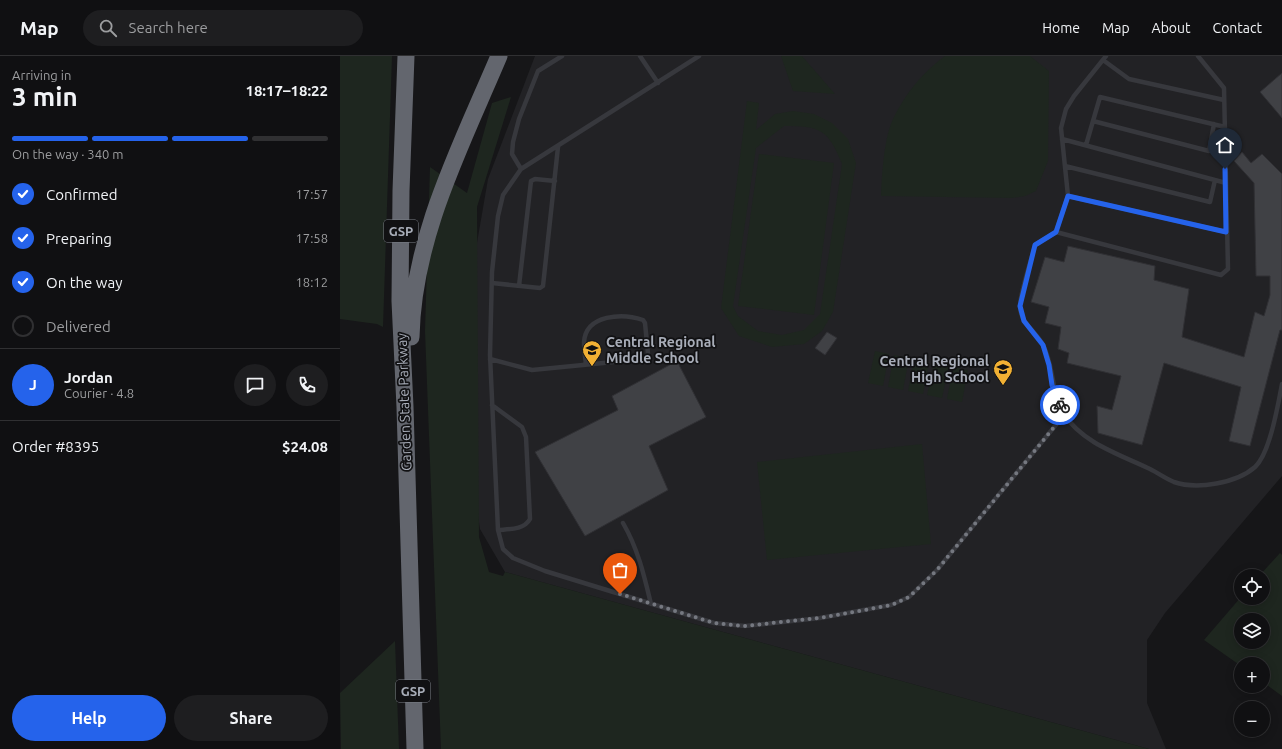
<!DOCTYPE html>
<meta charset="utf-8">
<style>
:root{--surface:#101012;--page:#1e1e20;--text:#f1f3f6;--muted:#9c9d9f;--line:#303032;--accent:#2563eb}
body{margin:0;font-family:Ubuntu,sans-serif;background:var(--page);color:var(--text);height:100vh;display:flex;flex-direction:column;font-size:15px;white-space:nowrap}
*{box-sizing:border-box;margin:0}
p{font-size:13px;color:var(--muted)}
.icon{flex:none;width:22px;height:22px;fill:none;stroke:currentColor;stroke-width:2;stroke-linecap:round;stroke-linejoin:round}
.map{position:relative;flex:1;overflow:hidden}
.side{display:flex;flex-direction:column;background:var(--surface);width:340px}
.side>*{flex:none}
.buttons{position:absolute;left:894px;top:513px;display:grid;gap:8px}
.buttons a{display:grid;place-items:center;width:36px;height:36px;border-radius:50%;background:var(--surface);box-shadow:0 2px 10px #0003,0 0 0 1px var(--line);font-size:20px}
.pin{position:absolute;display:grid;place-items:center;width:34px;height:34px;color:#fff;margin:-41px -17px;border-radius:50% 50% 50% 0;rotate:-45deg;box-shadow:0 0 4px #0007}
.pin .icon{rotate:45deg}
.courier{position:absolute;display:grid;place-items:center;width:40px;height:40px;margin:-20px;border:3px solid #2563eb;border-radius:50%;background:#fff;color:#222;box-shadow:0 1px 5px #0007}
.overview em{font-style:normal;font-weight:600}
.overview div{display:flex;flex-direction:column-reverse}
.overview{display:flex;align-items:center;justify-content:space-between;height:68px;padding:0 12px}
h1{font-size:26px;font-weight:600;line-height:30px}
.bar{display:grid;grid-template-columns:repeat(4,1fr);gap:6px 4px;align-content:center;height:48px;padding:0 12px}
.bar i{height:5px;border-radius:3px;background:var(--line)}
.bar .active{background:var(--accent)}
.bar p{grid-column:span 4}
.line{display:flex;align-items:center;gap:10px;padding:0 12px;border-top:1px solid var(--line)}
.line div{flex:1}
.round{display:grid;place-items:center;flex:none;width:42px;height:42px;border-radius:21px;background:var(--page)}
ol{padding:0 12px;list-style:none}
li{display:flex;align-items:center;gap:12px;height:44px}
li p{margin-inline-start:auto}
li .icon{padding:4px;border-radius:50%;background:var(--accent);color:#fff;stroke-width:4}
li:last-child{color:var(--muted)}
li i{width:22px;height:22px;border:2px solid var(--line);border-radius:50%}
.cta{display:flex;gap:8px;margin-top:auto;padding:8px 12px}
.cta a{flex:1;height:46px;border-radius:24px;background:var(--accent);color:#fff;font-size:16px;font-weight:600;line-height:46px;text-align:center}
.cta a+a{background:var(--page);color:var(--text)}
header{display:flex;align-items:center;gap:24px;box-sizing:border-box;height:56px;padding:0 20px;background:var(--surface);border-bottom:1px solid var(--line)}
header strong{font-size:19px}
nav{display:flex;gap:22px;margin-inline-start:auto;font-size:14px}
.search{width:280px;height:36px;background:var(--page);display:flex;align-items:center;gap:10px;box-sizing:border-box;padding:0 14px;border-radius:22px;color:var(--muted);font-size:15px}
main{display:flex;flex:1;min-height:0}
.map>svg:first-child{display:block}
.built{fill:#222225}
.green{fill:#1e261f;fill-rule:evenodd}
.building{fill:#404145;stroke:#303034}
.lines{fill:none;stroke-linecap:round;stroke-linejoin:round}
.service{stroke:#37383d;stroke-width:4.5}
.motorway{stroke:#63666e;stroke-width:17}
.done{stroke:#757880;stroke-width:4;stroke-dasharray:0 7.2}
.route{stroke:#2563eb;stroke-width:5}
.labels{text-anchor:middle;stroke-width:3.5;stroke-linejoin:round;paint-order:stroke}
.shield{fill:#111113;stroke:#7b7e86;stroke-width:1}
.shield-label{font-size:13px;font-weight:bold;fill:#a8adb8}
.poi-label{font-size:14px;font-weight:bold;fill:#a8adb8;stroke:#111113;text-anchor:start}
.street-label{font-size:14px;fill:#a8adb8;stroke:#111113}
</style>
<header>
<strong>Map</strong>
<div class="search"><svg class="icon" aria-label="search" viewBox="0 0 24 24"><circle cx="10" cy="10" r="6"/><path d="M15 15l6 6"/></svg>Search here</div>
<nav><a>Home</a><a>Map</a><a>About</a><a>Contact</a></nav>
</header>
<main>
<section class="side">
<div class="overview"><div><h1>3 min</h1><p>Arriving in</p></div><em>18:17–18:22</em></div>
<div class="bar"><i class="active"></i><i class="active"></i><i class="active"></i><i></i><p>On the way · 340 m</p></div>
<ol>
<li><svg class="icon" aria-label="check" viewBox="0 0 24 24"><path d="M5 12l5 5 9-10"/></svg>Confirmed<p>17:57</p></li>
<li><svg class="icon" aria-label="check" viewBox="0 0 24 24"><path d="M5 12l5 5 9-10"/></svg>Preparing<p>17:58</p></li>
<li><svg class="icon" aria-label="check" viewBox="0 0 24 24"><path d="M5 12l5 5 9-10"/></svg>On the way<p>18:12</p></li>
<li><i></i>Delivered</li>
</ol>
<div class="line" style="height:72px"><b class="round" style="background:var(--accent);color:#fff">J</b><div><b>Jordan</b><p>Courier · 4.8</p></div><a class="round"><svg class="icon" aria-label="chat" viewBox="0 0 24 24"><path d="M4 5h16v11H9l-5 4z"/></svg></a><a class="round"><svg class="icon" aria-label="phone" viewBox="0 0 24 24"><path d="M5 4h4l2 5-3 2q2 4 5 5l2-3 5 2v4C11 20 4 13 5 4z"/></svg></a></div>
<div class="line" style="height:52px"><div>Order #8395</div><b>$24.08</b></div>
<div class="cta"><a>Help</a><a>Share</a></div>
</section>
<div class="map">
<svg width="942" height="693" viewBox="0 0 942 693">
<rect width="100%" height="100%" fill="#161618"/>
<path class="built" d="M 195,0 L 942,0 L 942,420 L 825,557 L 807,584 L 807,647 L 826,693 L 809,693 L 165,516 L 140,473 L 130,406 L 133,210 L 148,123 Z"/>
<path class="green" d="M 0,0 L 52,0 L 43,271 L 37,268 L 0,263 Z
M 441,0 L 462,0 L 495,38 L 453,35 Z
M 605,0 L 690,0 L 709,15 L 708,105 L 696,135 L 685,140 L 672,142 L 541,140 C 542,118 544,80 554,61 C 565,38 584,15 605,0 Z
M 171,41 L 137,151 L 139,481 L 149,516 L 163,520 L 165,516 L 809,693 L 101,693 L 85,275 L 90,111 L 127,137 L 152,47 Z
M 407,45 L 419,47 L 416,74 L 435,58 L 453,55 L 474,58 L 492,67 L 508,83 L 516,107 L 493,256 L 482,275 L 464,288 L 432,291 L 399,280 L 381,252 ZM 444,70 C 480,70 488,73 502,108 L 480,258 L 464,274 L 442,279 L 418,275 L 398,260 L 393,250 L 416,92 Z
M 419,98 L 494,107 L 474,259 L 398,250 Z
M 535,295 L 549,298 L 543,330 L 528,327 Z
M 554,299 L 569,302 L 563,334 L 548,331 Z
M 574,303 L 589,306 L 583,338 L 568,335 Z
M 594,307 L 609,310 L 602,342 L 587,339 Z
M 613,311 L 628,314 L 622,346 L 607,343 Z
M 582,388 L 591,488 L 427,504 L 417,406 Z
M 940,497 L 942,499 L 942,640 L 923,626 L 923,608 L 901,608 L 901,610 L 864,584 L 901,541 L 923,542 L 923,520 L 919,520 ZM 901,564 L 923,564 L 923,586 L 901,586 Z
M 55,585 L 59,693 L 1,693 L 0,637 Z"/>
<path class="building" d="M 942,17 L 942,62 L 920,36 Z
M 902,96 L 911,107 L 922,98 L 942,118 L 942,274 L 940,274 L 910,390 L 889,385 L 901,331 L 824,307 L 802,389 L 758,377 L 757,350 L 772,354 L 781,320 L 727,307 L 729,297 L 718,293 L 721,271 L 705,267 L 709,251 L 691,246 L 705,201 L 724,206 L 728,190 L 815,210 L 814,224 L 849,233 L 842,281 L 904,301 L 915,256 L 924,260 L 930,239 L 930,220 L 916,220 L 914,127 L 894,105 Z
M 487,276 L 497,282 L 485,299 L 475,292 Z
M 337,305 L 366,361 L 309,390 L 328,434 L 245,480 L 195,396 L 278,354 L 272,340 Z"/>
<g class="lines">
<path class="service" d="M 300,0 L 318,27
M 359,0 L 181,113 L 163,139 L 158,160 L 152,216 L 150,299 L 158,474 L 163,493 L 173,502 L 205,515 L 374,567 L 405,570 L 480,562 L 551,549 L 569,541 L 597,514 L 724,359
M 766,0 L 734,40 L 726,53 L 721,72 L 728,140 L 716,176 L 695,189 C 692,202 679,240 680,251 C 681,268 696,275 703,289 C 714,309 711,337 724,358 C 742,387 781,399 810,413 C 818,417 826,423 834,426 C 857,434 897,427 915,411 C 930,397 938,349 942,328
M 763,4 L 789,23 L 884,44
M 753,65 L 869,95 L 874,68
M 722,83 L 886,127
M 746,89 L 760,41 L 885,71
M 725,110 L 870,146 L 875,124
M 181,113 L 172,98 L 173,86 L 179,63 L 198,15 L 222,0
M 728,140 L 886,176
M 716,176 L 881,219 L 888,213 L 884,32 L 858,0
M 152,227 L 200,232 L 203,230 L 218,91
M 179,230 L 191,125 L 195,123 L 215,125
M 150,303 L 192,314 L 304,303 L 308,298 L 305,267 L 303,264 C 283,257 246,258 244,286 C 244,293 245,301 246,308
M 152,349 L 182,371 L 186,381 L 190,463 C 184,474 169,473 158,474
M 283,467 C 298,493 304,519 311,548"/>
<path class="motorway" d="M 66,0 L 61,135 L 60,245 L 65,351 L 75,693
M 71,281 C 73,181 121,90 159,0"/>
</g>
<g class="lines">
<path class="done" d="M 280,538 L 374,567 L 404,570 L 480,562 L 552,549 L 569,541 L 597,514 L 724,359 L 720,349"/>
<path class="route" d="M 720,349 L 712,329 L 709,309 L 703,289 L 684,265 L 680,250 L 695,189 L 716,176 L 728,140 L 886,176 L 885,113"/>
</g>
<defs>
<g id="school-pin" transform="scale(1)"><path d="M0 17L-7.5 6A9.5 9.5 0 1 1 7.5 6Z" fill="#f2b134" stroke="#111113"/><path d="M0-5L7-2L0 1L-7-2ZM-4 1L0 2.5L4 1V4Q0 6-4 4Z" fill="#111"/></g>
</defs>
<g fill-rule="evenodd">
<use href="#school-pin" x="252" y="294"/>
<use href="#school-pin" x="663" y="313"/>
</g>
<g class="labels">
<g class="shield">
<rect x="44" y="164" width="34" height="22" rx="3"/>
<rect x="56" y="624" width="34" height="22" rx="3"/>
</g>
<g class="shield-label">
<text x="61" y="180">GSP</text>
<text x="73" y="640">GSP</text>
</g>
<g class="poi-label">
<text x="266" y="291">Central Regional<tspan x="266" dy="16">Middle School</tspan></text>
<text x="649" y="310" text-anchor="end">Central Regional<tspan x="649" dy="16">High School</tspan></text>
</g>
<g class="street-label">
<text transform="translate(64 346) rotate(-92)" y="5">Garden State Parkway</text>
</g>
</g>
</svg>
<div class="buttons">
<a><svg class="icon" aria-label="locate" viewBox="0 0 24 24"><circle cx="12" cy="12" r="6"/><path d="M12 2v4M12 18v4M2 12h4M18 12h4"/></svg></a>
<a><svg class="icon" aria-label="layers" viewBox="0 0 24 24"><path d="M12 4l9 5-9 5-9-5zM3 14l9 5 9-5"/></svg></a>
<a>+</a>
<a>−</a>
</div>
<div class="pin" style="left:280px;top:538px;background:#ea580c"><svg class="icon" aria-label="bag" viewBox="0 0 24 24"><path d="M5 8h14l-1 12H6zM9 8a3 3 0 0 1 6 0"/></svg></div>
<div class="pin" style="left:885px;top:113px;background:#1f2937"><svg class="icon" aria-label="home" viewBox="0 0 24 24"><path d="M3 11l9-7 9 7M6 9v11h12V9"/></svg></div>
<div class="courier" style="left:720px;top:349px"><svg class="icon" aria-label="bike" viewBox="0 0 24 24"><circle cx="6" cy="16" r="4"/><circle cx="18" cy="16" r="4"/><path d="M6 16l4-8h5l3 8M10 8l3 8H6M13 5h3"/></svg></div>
</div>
</main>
